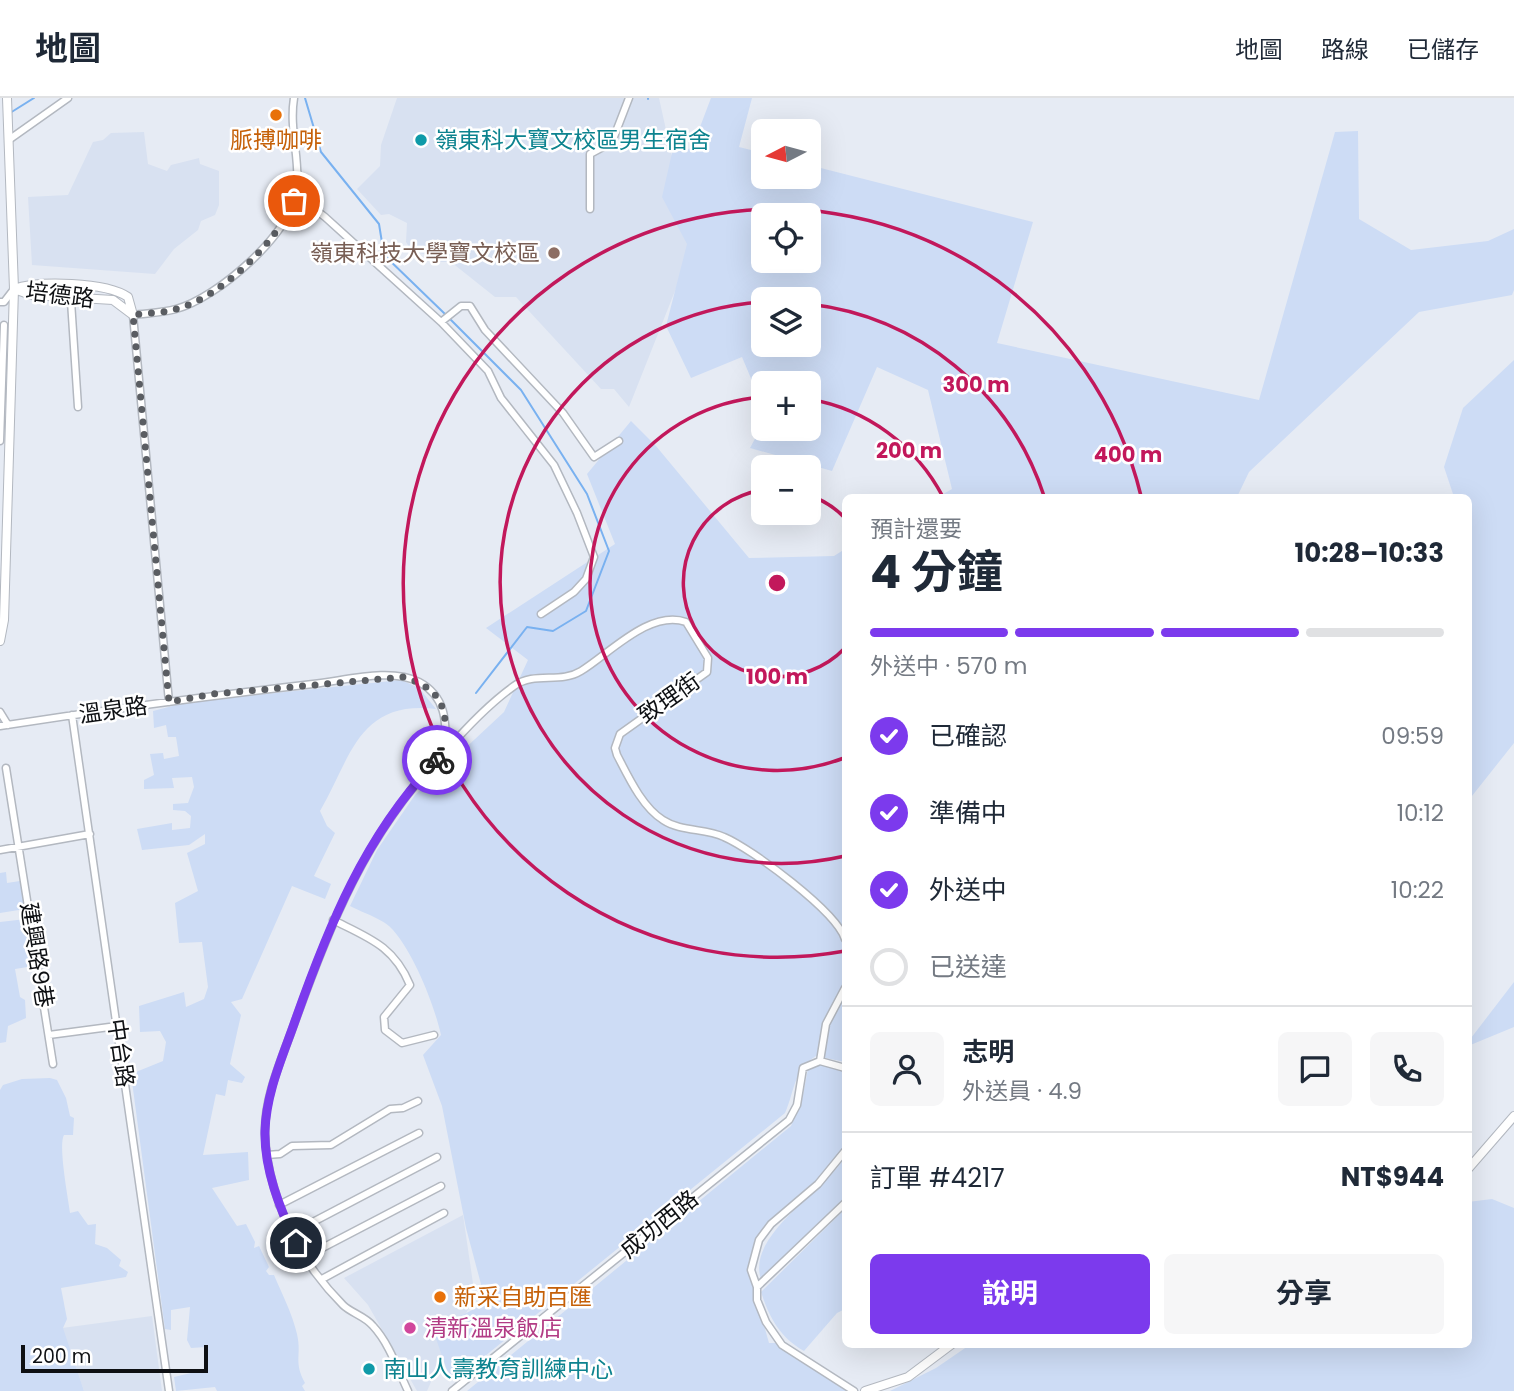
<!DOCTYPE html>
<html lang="zh-TW">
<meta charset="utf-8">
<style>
:root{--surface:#fff;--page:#f6f6f7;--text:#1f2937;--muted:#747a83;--line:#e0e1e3;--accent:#7c3aed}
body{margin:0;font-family:Poppins,"Noto Sans TC",sans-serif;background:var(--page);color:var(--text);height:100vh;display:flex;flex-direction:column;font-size:26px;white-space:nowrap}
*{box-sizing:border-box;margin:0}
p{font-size:23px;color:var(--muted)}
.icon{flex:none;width:38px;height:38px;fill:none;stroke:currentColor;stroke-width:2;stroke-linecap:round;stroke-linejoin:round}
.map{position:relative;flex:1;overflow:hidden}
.drawer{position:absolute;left:842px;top:396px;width:630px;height:854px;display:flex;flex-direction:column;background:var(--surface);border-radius:10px;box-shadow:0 7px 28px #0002}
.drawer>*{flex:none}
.needle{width:46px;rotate:264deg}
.controls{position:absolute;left:751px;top:21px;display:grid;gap:14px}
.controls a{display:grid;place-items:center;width:70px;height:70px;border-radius:10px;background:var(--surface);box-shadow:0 7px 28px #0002;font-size:35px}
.scale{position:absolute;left:21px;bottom:18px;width:187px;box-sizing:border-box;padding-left:7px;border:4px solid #0e1013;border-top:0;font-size:19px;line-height:24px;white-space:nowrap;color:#0e1013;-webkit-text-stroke:5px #fff;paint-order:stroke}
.pin{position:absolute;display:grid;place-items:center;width:60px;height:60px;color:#fff;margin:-30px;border:4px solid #fff;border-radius:50%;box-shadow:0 2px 7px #0007}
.courier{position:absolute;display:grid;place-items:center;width:70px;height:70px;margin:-35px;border:5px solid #7c3aed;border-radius:50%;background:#fff;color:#222;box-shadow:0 2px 9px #0007}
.overview em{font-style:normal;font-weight:700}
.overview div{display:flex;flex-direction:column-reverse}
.overview{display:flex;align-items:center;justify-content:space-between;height:119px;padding:0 28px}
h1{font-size:46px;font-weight:700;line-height:52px}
.bar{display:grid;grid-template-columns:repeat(4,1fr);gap:10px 7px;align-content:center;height:84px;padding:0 28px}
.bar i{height:9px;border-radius:5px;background:var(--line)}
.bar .selected{background:var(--accent)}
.bar p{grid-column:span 4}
.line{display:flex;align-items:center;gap:18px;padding:0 28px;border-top:2px solid var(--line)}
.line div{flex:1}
.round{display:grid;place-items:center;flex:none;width:74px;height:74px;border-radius:10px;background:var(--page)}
ol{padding:0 28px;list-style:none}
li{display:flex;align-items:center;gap:21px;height:77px}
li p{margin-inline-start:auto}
li .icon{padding:7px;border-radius:50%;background:var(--accent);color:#fff;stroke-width:4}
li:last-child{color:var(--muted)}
li i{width:38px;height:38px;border:4px solid var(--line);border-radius:50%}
.action{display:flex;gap:14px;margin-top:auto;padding:14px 28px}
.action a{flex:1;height:80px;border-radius:10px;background:var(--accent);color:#fff;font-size:28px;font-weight:700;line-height:80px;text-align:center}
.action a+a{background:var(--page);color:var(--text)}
header{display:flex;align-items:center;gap:42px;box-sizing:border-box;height:98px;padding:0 35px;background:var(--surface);border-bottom:2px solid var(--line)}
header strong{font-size:33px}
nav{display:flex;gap:38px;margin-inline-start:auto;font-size:24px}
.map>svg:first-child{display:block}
.built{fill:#d8e1f1}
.green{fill:#cddcf5;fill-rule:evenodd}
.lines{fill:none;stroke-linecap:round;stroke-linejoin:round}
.stream{stroke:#79b1f0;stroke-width:2}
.minor-casing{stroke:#b3b8c0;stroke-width:9}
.tertiary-casing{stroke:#b3b8c0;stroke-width:10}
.minor{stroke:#fff;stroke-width:6}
.tertiary{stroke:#fff;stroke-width:8}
.done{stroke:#5a5d62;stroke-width:7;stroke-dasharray:0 12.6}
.route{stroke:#7c3aed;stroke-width:9}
.ring{fill:none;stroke:#c2185b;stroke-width:3.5}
.food-dot{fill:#e8710a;stroke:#fff;stroke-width:2.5}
.culture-dot{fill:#0f9aa8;stroke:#fff;stroke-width:2.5}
.education-dot{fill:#8d6e63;stroke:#fff;stroke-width:2.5}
.hotel-dot{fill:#d1479c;stroke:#fff;stroke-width:2.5}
.labels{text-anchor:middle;stroke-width:5;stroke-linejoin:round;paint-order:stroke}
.food-label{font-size:23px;fill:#c56008;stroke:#fff}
.culture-label{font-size:23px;fill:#0d838f;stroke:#fff;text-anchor:start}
.education-label{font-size:23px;fill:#785e54;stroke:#fff;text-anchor:end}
.street-label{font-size:23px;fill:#0e1013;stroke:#fff}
.hotel-label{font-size:23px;fill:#b23c85;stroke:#fff;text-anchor:start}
.centre{fill:#c2185b;stroke:#fff;stroke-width:3.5}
.ring-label{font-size:21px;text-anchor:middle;font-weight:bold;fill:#c2185b;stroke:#fff;stroke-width:5;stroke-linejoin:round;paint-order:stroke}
</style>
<header>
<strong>地圖</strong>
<nav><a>地圖</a><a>路線</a><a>已儲存</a></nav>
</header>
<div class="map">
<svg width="1514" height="1293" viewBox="0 0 1514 1293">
<rect width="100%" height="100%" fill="#e6ebf4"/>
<path class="built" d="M 397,0 L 659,0 L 692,150 L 629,309 L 614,291 L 601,291 L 516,199 L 495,199 L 451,164 L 433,164 L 425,156 L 412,154 L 406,144 L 407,125 L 389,116 L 381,117 L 357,91 L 380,68 L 381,47 Z
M 144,34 L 148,66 L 167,73 L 171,67 L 199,60 L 200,66 L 219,73 L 219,107 L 215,117 L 201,123 L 198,132 L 174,151 L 155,176 L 32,167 L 28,99 L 68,97 L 93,44 L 103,42 L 111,35 Z
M 463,1117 L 475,1199 L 441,1261 L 427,1293 L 417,1293 L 368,1207 L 344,1180 Z
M 152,1218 L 162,1293 L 84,1293 L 62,1230 Z"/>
<path class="green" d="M 711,0 L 752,0 L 739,49 L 763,55 L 763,79 L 808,79 L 809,67 L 1033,124 L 997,245 L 1259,302 L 1335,34 L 1358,33 L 1359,121 L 1411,152 L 1488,143 L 1514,131 L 1514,192 L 1512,197 L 1419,214 L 1249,374 L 1237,399 L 938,399 L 952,391 L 928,292 L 877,269 L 832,373 L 750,350 L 763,326 L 763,331 L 808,331 L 808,285 L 763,285 L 763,309 L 742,259 L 691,280 L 666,228 L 687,146 L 662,99 L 672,55 L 692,50 ZM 763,117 L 808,117 L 808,163 L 763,163 ZM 763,201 L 808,201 L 808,247 L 763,247 Z
M 1514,262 L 1514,645 L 1468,703 L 1468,399 L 1454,399 L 1444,369 L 1463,310 Z
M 631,323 L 656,348 L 749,460 L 834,458 L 845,451 L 845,964 L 816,958 C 793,972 795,993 785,1015 L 458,1280 L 448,1275 L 433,1232 L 486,1205 L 466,1130 L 442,1008 L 423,957 L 441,937 C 434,906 414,856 393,832 C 384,821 363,815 350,808 L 377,752 L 415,697 L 504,614 L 528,562 L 486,530 L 615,446 L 587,376 Z
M 401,582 L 419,590 L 436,611 C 358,602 351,660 320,713 L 327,728 L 335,735 L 314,778 L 331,786 L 325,801 L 292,788 L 242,901 L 231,904 L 241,917 L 230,966 L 245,979 L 242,985 L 228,982 L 225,998 L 216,996 L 203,1057 L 248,1054 L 249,1082 L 212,1090 L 237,1128 L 246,1126 L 255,1144 L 254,1150 L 259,1148 L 269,1169 L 266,1173 L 269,1177 L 274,1177 C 282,1196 292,1215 297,1236 C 302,1258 293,1263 305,1285 L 302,1288 L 305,1293 L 217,1293 L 215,1289 L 176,1293 L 174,1279 L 208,1271 L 206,1249 L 191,1250 L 187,1242 L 190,1209 L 171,1212 L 171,1232 L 165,1231 L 131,976 L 163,963 L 166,944 L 160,933 L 140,934 L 139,908 L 184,894 L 186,909 L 204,901 L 208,889 L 202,844 L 179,845 L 175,805 L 198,793 L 187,755 L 205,746 L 205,736 L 189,747 L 142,752 L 137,731 L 172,725 L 172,732 L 190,730 L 191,718 L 185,713 L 173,712 L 173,706 L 188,705 L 194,689 L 192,679 L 172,680 L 174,690 L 144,691 L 144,682 L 154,677 L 150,656 L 163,655 L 164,661 L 179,658 L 176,639 L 168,639 L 166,627 L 154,630 L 153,613 L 188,604 Z
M 6,774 L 7,785 L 20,783 L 25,811 L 0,815 L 0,775 Z
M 26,821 L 34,868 L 15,871 L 20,899 L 25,902 L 26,920 L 8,928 L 6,944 L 0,945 L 0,824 Z
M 1514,884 L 1514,929 L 1468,948 L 1468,944 Z
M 817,966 L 827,966 L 845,973 L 845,1046 L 838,1059 L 810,1090 L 764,1130 L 753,1164 L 754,1192 L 769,1245 L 780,1245 L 850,1293 L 467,1293 L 791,1028 L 802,1002 L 808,971 Z
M 50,980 L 57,982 L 66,1000 L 70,1018 L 74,1020 L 73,1037 L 64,1037 C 58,1047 68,1099 70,1115 L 78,1113 L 88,1127 L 96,1126 L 95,1146 L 107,1150 L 121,1162 L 119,1168 L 128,1174 L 126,1179 L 61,1190 L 67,1221 L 63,1230 L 84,1293 L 0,1293 L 0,992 L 3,987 L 22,981 Z
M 845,1059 L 845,1104 L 762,1184 C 743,1138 824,1095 845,1059 Z
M 1492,1101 L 1514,1110 L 1514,1293 L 890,1293 L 936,1270 L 971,1246 L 1468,1246 L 1468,1104 Z
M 845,1111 L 845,1211 L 837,1215 L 804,1253 C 780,1239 770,1221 761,1194 Z"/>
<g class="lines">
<path class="stream" d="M 305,0 L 321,54 L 379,126 L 384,157 L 445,216
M 648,1 L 648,0
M 10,15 L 34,0
M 449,220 L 521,292 L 587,396 L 609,453 L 586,513 L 553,533 L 527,529 L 476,595"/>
<g class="minor-casing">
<path id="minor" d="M 10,41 L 68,0
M 294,103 L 304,103 L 325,119 L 441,224 L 488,273 L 501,300 L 554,367 L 577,415 L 594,459 L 586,481 L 574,494 L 541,516
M 590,111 L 590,56 L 612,44 L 629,0
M 70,188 L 78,309
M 0,204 L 4,204 L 14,191
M 441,224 L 461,208 L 470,208 L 485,232 L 563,315 L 594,359 L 619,343
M 0,343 L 4,227
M 169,604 L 133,217 C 147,215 162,215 176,211 C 216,201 294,134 297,91 C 300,60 289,31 294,0
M 0,614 L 8,627
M 72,617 L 169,1293
M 0,628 C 104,612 208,598 313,586 C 344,583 390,569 419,584 C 447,599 446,625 446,653 C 366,733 331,825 293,929 C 281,963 264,999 265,1036 C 266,1071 278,1107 293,1138 C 304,1162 324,1188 343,1207 C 351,1215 365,1218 373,1228 C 389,1245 398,1272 408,1293
M 447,652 C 467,629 489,606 514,588 C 535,573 560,586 581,573 C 609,556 650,511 686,524 L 708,560 L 707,574 L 620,636 L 615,650 L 617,657 C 628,678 642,709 663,722 C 681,734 705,730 724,739 C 752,751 836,813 845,841
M 6,670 L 53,966
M 0,752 L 90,736
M 333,822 C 369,840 394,848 410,887 L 384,919 L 385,932 L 402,945 L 434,937
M 49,937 L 117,928
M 820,963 L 826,926 L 845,890
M 845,1053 L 818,1086 L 771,1126 L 759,1142 L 751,1172 L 757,1189 L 757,1202 L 766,1224 L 782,1247 L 854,1293
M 267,1057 L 280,1056 L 292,1048 L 331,1047 L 390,1011 L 403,1010 L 418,1003
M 279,1107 L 419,1035
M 292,1135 L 437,1059
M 305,1159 L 441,1088
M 322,1181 L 444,1115
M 757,1189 L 845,1105
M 452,1293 L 789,1022 L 797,1007 L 803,970 L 820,963 L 845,970"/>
</g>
<g class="tertiary-casing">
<path id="tertiary" d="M 14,191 C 38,182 106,184 128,199 L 133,217
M 14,191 L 31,197 L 113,202 L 133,217
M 0,543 L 4,522 L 14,191 L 7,0
M 1468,1071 L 1514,1018
M 865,1293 L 908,1279 L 952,1246"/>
</g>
<use href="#minor" class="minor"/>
<use href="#tertiary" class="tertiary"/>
</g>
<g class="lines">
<path class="done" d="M 294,103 C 277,144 220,200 176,211 C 163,215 147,215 133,217 L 169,604 L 213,596 L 404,579 C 447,593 446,614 446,653 L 437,662"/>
<path class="route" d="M 296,1145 C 280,1111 264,1071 265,1033 C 266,996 282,960 294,926 C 328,829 365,737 437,662"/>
</g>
<g class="ring">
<path d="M845 550A94 94 0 1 1 762 392M809 397A94 94 0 0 1 845 420"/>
<path d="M844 660A187 187 0 1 1 762 299M809 301A187 187 0 0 1 943 399"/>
<path d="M845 758A281 281 0 1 1 762 204M809 206A281 281 0 0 1 1044 398"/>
<path d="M845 853A374 374 0 1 1 1141 398"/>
</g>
<g class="food-dot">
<circle cx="276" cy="17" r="7"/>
<circle cx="440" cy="1199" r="7"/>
</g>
<g class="culture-dot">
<circle cx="421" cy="42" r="7"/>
<circle cx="369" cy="1271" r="7"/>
</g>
<circle class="education-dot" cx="554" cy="155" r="7"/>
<circle class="hotel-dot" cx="410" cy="1230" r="7"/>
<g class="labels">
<g class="food-label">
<text x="276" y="50">脈搏咖啡</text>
<text x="454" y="1207" text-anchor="start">新采自助百匯</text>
</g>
<g class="culture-label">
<text x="435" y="50">嶺東科大寶文校區男生宿舍</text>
<text x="383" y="1279">南山人壽教育訓練中心</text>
</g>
<g class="education-label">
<text x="540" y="163">嶺東科技大學寶文校區</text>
</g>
<g class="street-label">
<text transform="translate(60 197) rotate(7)" y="8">培德路</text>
<text transform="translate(669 600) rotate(-35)" y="8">致理街</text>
<text transform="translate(113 612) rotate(-8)" y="8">溫泉路</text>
<text transform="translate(37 857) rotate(81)" y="8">建興路9巷</text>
<text transform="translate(121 955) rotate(82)" y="8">中台路</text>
<text transform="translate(659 1126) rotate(-39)" y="8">成功西路</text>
</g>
<g class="hotel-label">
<text x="424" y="1238">清新溫泉飯店</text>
</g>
</g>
<circle cx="777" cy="485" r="10" class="centre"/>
<g class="ring-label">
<text x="976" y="294">300 m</text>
<text x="909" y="360">200 m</text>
<text x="1128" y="364">400 m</text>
<text x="777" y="586">100 m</text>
</g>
</svg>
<div class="controls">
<a><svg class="needle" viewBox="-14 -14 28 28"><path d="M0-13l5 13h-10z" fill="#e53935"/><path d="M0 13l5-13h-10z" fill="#747a83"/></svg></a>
<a><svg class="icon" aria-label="locate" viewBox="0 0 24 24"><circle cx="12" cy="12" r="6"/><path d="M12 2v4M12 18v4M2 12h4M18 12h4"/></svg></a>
<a><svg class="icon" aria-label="layers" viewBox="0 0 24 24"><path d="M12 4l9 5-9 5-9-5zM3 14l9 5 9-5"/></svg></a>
<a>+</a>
<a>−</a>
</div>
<div class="scale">200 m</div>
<div class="pin" style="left:294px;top:103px;background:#ea580c"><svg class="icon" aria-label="bag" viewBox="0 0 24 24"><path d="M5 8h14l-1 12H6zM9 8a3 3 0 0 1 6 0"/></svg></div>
<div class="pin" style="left:296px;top:1145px;background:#1f2937"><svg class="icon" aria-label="home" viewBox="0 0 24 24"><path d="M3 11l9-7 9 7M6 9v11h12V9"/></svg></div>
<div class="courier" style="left:437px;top:662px"><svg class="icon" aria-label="bike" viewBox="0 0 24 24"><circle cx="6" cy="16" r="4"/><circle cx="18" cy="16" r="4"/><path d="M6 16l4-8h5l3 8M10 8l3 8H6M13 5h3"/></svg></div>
<section class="drawer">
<div class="overview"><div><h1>4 分鐘</h1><p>預計還要</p></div><em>10:28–10:33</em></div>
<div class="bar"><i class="selected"></i><i class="selected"></i><i class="selected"></i><i></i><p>外送中 · 570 m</p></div>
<ol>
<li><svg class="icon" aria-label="check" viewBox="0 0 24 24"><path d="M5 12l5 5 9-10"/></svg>已確認<p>09:59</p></li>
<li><svg class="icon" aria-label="check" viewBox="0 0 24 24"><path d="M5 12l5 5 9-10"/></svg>準備中<p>10:12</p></li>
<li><svg class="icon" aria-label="check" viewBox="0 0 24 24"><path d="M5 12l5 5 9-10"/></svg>外送中<p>10:22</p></li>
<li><i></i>已送達</li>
</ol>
<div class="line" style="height:126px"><a class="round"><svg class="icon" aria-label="person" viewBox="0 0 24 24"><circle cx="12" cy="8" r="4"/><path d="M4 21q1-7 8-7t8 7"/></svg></a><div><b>志明</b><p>外送員 · 4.9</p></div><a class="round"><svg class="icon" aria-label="chat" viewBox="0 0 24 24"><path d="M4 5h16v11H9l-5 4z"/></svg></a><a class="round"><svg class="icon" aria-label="phone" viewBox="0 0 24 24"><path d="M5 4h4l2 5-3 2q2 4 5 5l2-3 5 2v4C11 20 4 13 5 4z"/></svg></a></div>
<div class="line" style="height:91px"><div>訂單 #4217</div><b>NT$944</b></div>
<div class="action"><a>說明</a><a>分享</a></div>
</section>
</div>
